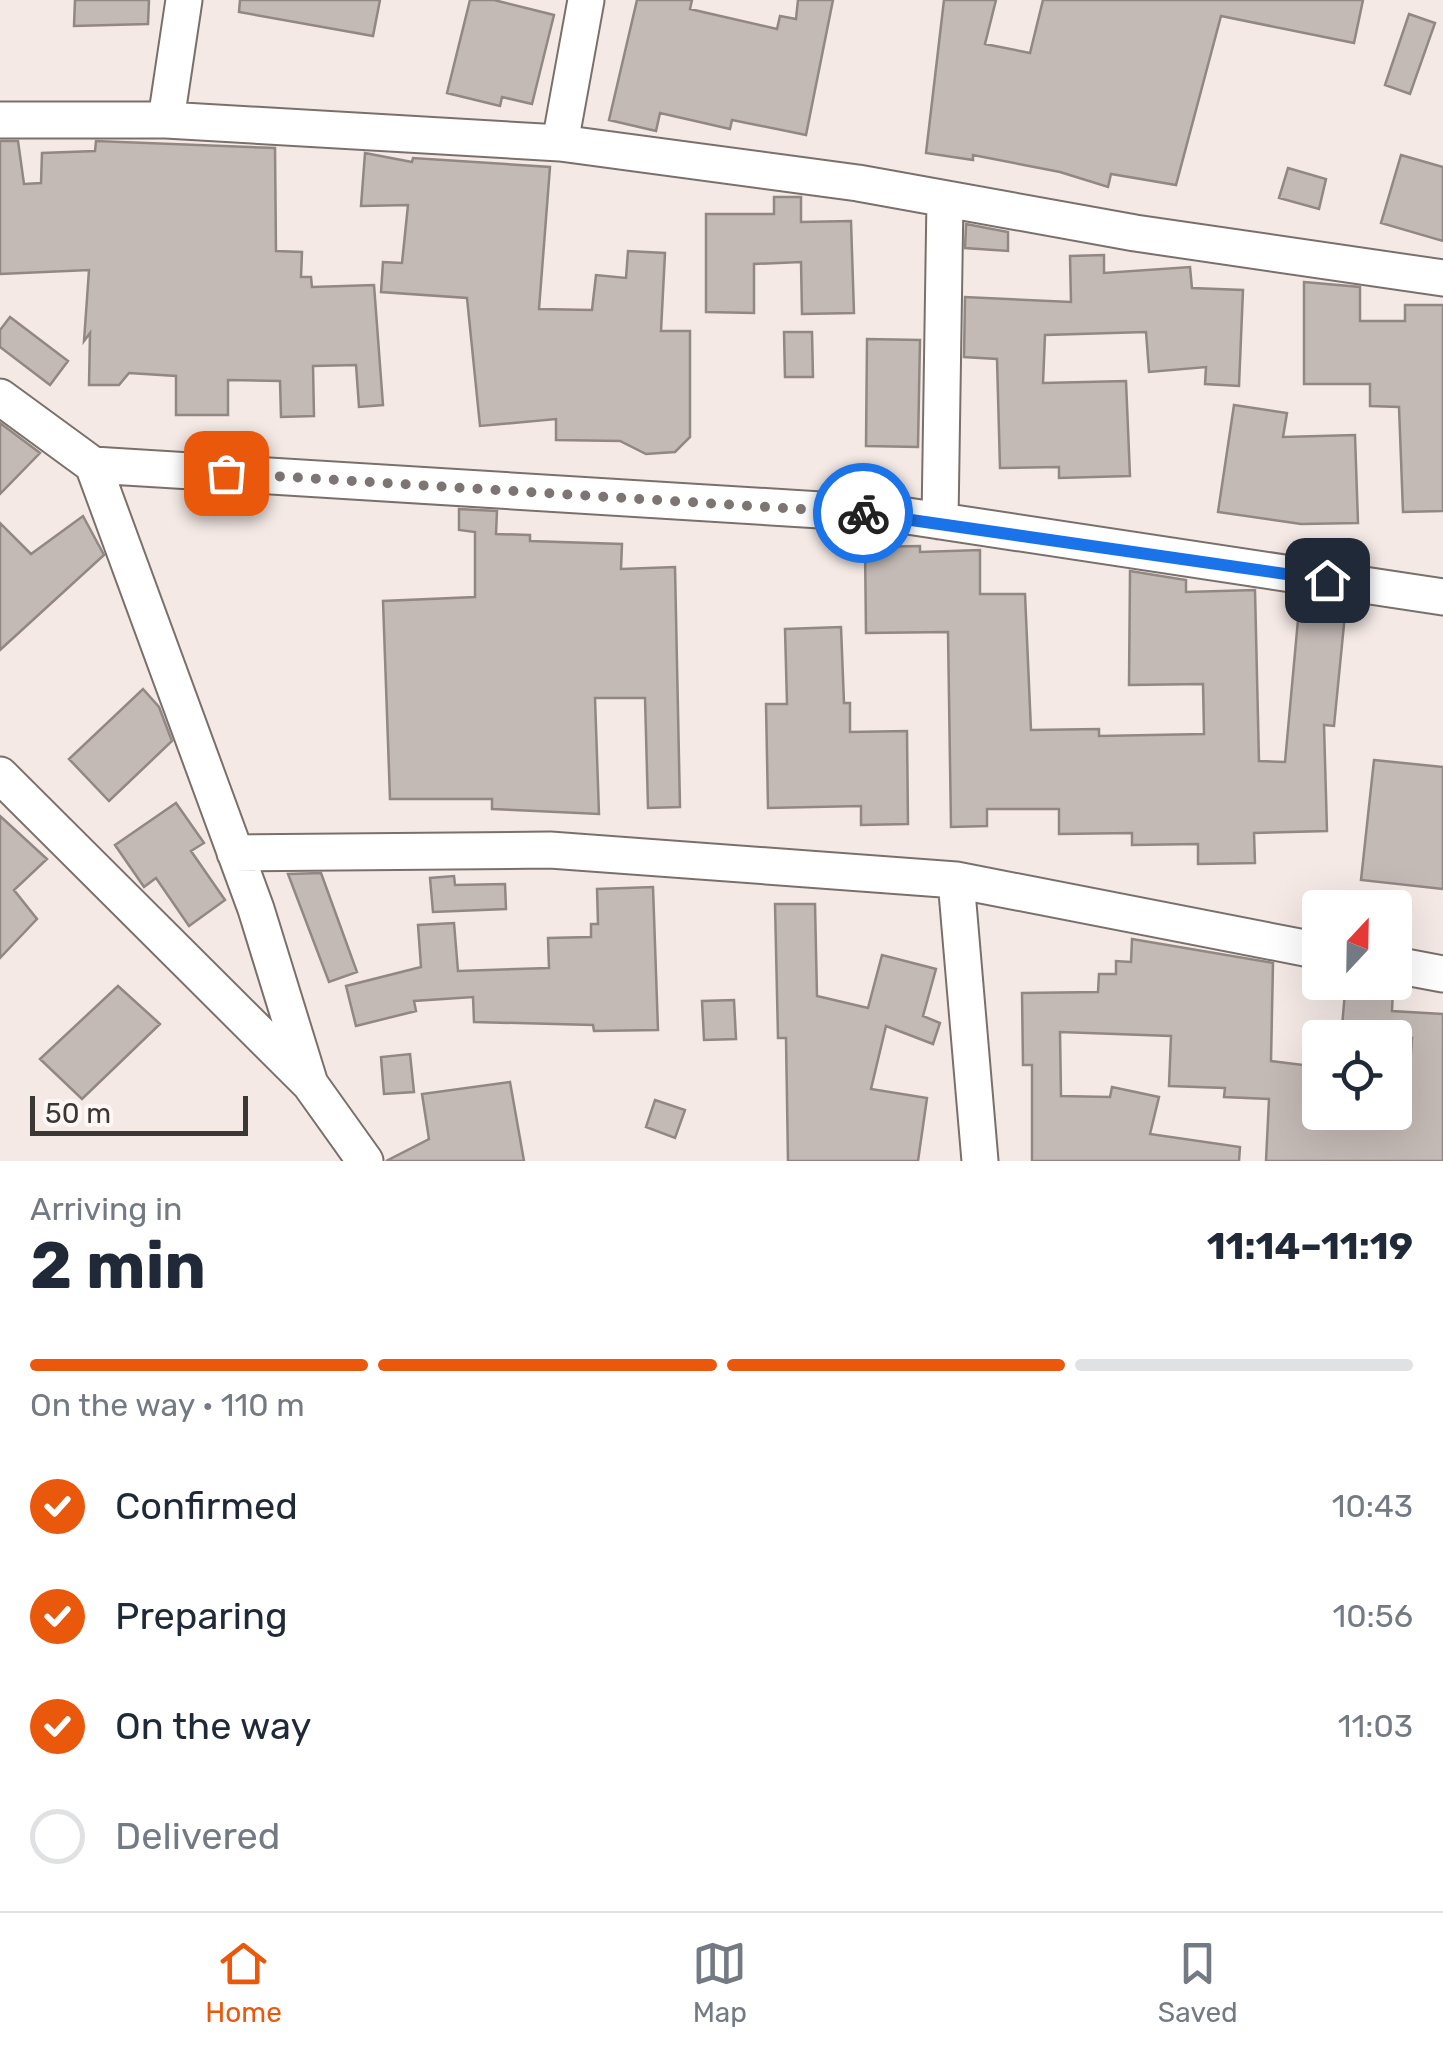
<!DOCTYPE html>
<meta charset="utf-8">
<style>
:root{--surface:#fff;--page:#f6f6f7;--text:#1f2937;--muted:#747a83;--line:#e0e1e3;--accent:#ea580c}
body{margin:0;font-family:Rubik,sans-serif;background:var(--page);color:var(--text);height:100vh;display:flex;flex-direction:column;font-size:38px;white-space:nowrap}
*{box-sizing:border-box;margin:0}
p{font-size:32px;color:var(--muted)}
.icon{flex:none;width:55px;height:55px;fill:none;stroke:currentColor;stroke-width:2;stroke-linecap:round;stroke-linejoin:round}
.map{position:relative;height:1161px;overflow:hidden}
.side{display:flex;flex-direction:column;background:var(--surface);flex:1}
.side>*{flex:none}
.needle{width:65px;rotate:22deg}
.fabs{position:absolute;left:1302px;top:890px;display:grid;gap:20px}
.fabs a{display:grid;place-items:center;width:110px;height:110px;border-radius:10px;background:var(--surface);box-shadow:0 10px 40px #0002;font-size:50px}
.scale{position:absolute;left:30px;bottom:25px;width:218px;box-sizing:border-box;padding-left:10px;border:5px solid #3b3735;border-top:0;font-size:28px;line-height:35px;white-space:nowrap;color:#3b3735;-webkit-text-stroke:8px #fef7f5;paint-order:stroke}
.pin{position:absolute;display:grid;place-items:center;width:85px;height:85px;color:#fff;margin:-42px;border-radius:20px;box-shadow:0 5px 15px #0006}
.courier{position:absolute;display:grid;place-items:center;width:100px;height:100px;margin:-50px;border:8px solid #1a73e8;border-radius:50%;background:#fff;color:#222;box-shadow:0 2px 12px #0007}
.overview em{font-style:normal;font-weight:700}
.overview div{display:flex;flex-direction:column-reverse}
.overview{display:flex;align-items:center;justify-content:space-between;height:170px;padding:0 30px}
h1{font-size:65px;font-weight:700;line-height:75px}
.bar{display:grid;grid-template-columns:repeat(4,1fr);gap:15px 10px;align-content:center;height:120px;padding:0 30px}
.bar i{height:12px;border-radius:8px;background:var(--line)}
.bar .active{background:var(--accent)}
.bar p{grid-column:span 4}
ol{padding:0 30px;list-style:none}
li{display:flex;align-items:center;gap:30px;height:110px}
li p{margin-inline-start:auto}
li .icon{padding:10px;border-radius:50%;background:var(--accent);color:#fff;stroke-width:4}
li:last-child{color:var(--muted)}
li i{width:55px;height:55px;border:5px solid var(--line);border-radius:50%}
.tabs{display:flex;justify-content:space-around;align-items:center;height:140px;border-top:2px solid var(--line);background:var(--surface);font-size:28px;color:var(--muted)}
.tabs a{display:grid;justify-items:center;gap:5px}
.tabs .active{color:var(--accent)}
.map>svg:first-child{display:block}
.building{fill:#c3b9b5;stroke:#918783;stroke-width:2.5}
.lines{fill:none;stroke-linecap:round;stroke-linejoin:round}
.minor-casing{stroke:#79706c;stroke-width:39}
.minor{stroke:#fff;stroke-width:35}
.done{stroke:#7c7573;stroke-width:10;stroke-dasharray:0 18}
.route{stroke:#1a73e8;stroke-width:12}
</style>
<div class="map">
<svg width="1443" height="1161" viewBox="0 0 1443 1161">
<rect width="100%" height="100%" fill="#f4e9e5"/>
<path class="building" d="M 75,0 L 149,0 L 148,24 L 74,26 Z
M 240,0 L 380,0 L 373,36 L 239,12 Z
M 470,0 L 494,0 L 554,15 L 532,104 L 502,97 L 500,106 L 447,93 Z
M 637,0 L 692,0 L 690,9 L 777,29 L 780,16 L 796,19 L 798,0 L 833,0 L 806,135 L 732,120 L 730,129 L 660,113 L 656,131 L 609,120 Z
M 944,0 L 996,0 L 985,44 L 1030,53 L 1043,0 L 1363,0 L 1354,43 L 1221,16 L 1176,185 L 1111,174 L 1108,187 L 1060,172 L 973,155 L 973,160 L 926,153 Z
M 1409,14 L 1435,23 L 1410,94 L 1385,85 Z
M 0,141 L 18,141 L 24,184 L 41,183 L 42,153 L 95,151 L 96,141 L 275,148 L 276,251 L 302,252 L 301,277 L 311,277 L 312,287 L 374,285 L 383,405 L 359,407 L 356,365 L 313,366 L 314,416 L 281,417 L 280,381 L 228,380 L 228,415 L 176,415 L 176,376 L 129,373 L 119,385 L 89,385 L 90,333 L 84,341 L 89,270 L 0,274 Z
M 365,153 L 412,162 L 413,158 L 550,167 L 539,309 L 592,310 L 596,275 L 626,278 L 628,251 L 665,253 L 661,331 L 690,331 L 690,437 L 675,452 L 646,454 L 620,441 L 556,440 L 556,419 L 480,426 L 467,298 L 381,292 L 383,262 L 402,263 L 408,205 L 361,206 Z
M 1401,155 L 1443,167 L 1443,241 L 1381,223 Z
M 1288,168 L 1326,179 L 1319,209 L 1279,198 Z
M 774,197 L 801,197 L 801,222 L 851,221 L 854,313 L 802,314 L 801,262 L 754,264 L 754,313 L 706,312 L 706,214 L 774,214 Z
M 966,224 L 1008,232 L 1008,251 L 965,248 Z
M 1104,255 L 1104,273 L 1190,267 L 1192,288 L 1243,290 L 1239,386 L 1205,384 L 1206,367 L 1149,372 L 1146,332 L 1045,335 L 1043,383 L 1126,381 L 1130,476 L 1059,478 L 1059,467 L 1000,468 L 997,359 L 964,357 L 965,297 L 1071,302 L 1070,256 Z
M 1304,282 L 1360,287 L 1360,321 L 1405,321 L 1405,305 L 1443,305 L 1443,511 L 1403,512 L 1399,407 L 1370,406 L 1370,384 L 1304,384 Z
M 10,317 L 68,361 L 50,385 L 0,347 L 0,330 Z
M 784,332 L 812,332 L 813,377 L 785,377 Z
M 867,339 L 920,340 L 918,447 L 866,446 Z
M 1234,405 L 1287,413 L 1283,437 L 1355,435 L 1358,523 L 1301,524 L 1218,512 Z
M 0,423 L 40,453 L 0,494 Z
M 459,509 L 497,511 L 496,534 L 530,535 L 530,541 L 622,544 L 621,569 L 675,567 L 680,807 L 648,808 L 645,698 L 595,698 L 599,814 L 492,809 L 492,799 L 390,799 L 383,601 L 475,597 L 475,532 L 459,530 Z
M 83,516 L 104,555 L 0,650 L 0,523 L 31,554 Z
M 920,546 L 920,552 L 980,550 L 980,594 L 1025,594 L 1031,730 L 1099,729 L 1099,736 L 1204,734 L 1203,684 L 1129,685 L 1130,571 L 1186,580 L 1186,592 L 1255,590 L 1259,761 L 1285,762 L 1300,598 L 1346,604 L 1334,726 L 1324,725 L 1327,831 L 1254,833 L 1255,863 L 1198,864 L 1198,844 L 1132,845 L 1132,833 L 1059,834 L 1059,809 L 987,809 L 987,826 L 951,827 L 948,632 L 866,633 L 865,547 Z
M 841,627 L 844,703 L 850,703 L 850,732 L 907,731 L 908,824 L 861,825 L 861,806 L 768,808 L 766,704 L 787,704 L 785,629 Z
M 143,689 L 159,707 L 172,741 L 109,801 L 69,759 Z
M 1374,760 L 1443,767 L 1443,889 L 1361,880 Z
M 176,803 L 204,843 L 191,851 L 225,900 L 189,926 L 156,878 L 144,887 L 115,845 Z
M 0,816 L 47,859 L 14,890 L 37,919 L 0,958 Z
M 321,873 L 357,972 L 329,982 L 288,874 Z
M 454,876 L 455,885 L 505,884 L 506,909 L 433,912 L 430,878 Z
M 653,887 L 658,1030 L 594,1031 L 593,1025 L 474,1022 L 473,997 L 414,1001 L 416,1011 L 356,1026 L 346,986 L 421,967 L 418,925 L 454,923 L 458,971 L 549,968 L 548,938 L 591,937 L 591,924 L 598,924 L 597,889 Z
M 775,904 L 815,904 L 817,996 L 868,1008 L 882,955 L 936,969 L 923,1016 L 940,1023 L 933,1044 L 886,1026 L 871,1089 L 927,1098 L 918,1161 L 788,1161 L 786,1038 L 778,1038 Z
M 1132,939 L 1273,963 L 1271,1061 L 1320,1067 L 1320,1112 L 1407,1112 L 1412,1038 L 1341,1038 L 1345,992 L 1366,993 L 1366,986 L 1393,988 L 1392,1011 L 1443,1014 L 1443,1161 L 1266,1161 L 1269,1099 L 1224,1097 L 1225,1088 L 1169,1086 L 1171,1036 L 1060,1032 L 1061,1096 L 1110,1097 L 1112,1087 L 1159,1097 L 1150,1134 L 1240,1147 L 1239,1161 L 1032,1161 L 1032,1065 L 1023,1065 L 1022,993 L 1098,992 L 1099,974 L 1116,974 L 1116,961 L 1131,962 Z
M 118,986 L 160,1024 L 82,1099 L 40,1059 Z
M 734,1000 L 736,1039 L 704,1040 L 702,1001 Z
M 410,1054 L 414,1092 L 384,1094 L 381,1057 Z
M 510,1082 L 524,1161 L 386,1161 L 429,1139 L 422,1094 Z
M 655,1100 L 685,1110 L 675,1138 L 646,1127 Z"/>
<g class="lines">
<g class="minor-casing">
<path id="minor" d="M 0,120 L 166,120 L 560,143 L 858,183 L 1135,233 L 1443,278
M 166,120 L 184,0
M 560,143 L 586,0
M 0,397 L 93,465 L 256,909 L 310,1084
M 93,465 L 901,515 L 1443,597
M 940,521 L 945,199
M 0,775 L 310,1084 L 365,1161
M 235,853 L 550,850 L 956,880 L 1320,951
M 956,880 L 980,1161
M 1395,965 L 1443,974"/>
</g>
<use href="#minor" class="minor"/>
</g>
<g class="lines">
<path class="done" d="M 226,473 L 863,513"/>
<path class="route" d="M 863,513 L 1327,580"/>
</g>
</svg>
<div class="fabs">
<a><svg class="needle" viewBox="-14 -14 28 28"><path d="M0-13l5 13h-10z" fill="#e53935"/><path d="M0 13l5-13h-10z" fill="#747a83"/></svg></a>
<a><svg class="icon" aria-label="locate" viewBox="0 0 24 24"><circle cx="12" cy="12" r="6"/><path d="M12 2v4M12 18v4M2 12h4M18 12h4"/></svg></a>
</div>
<div class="scale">50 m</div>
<div class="pin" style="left:226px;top:473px;background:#ea580c"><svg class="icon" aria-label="bag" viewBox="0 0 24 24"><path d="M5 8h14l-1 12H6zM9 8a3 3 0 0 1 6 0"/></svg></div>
<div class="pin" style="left:1327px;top:580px;background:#1f2937"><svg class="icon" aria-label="home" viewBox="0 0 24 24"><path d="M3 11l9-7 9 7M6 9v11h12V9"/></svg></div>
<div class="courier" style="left:863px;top:513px"><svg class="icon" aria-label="bike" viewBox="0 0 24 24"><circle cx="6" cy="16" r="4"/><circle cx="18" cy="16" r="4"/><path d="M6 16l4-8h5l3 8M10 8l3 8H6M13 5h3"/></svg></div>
</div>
<section class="side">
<div class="overview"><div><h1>2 min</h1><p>Arriving in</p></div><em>11:14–11:19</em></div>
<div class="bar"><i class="active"></i><i class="active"></i><i class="active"></i><i></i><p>On the way · 110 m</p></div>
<ol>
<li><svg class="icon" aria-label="check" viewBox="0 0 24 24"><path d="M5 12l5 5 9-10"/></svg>Confirmed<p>10:43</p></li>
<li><svg class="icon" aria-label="check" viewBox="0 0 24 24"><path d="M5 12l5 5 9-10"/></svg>Preparing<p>10:56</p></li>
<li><svg class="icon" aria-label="check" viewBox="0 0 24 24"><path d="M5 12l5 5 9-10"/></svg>On the way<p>11:03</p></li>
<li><i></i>Delivered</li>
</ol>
</section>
<nav class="tabs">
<a class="active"><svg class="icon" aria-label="home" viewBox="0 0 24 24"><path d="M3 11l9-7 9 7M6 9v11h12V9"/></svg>Home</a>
<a><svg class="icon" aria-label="map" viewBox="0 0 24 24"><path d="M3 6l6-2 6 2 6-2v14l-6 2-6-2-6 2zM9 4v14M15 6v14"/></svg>Map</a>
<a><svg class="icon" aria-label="saved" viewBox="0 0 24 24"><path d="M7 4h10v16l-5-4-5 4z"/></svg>Saved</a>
</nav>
